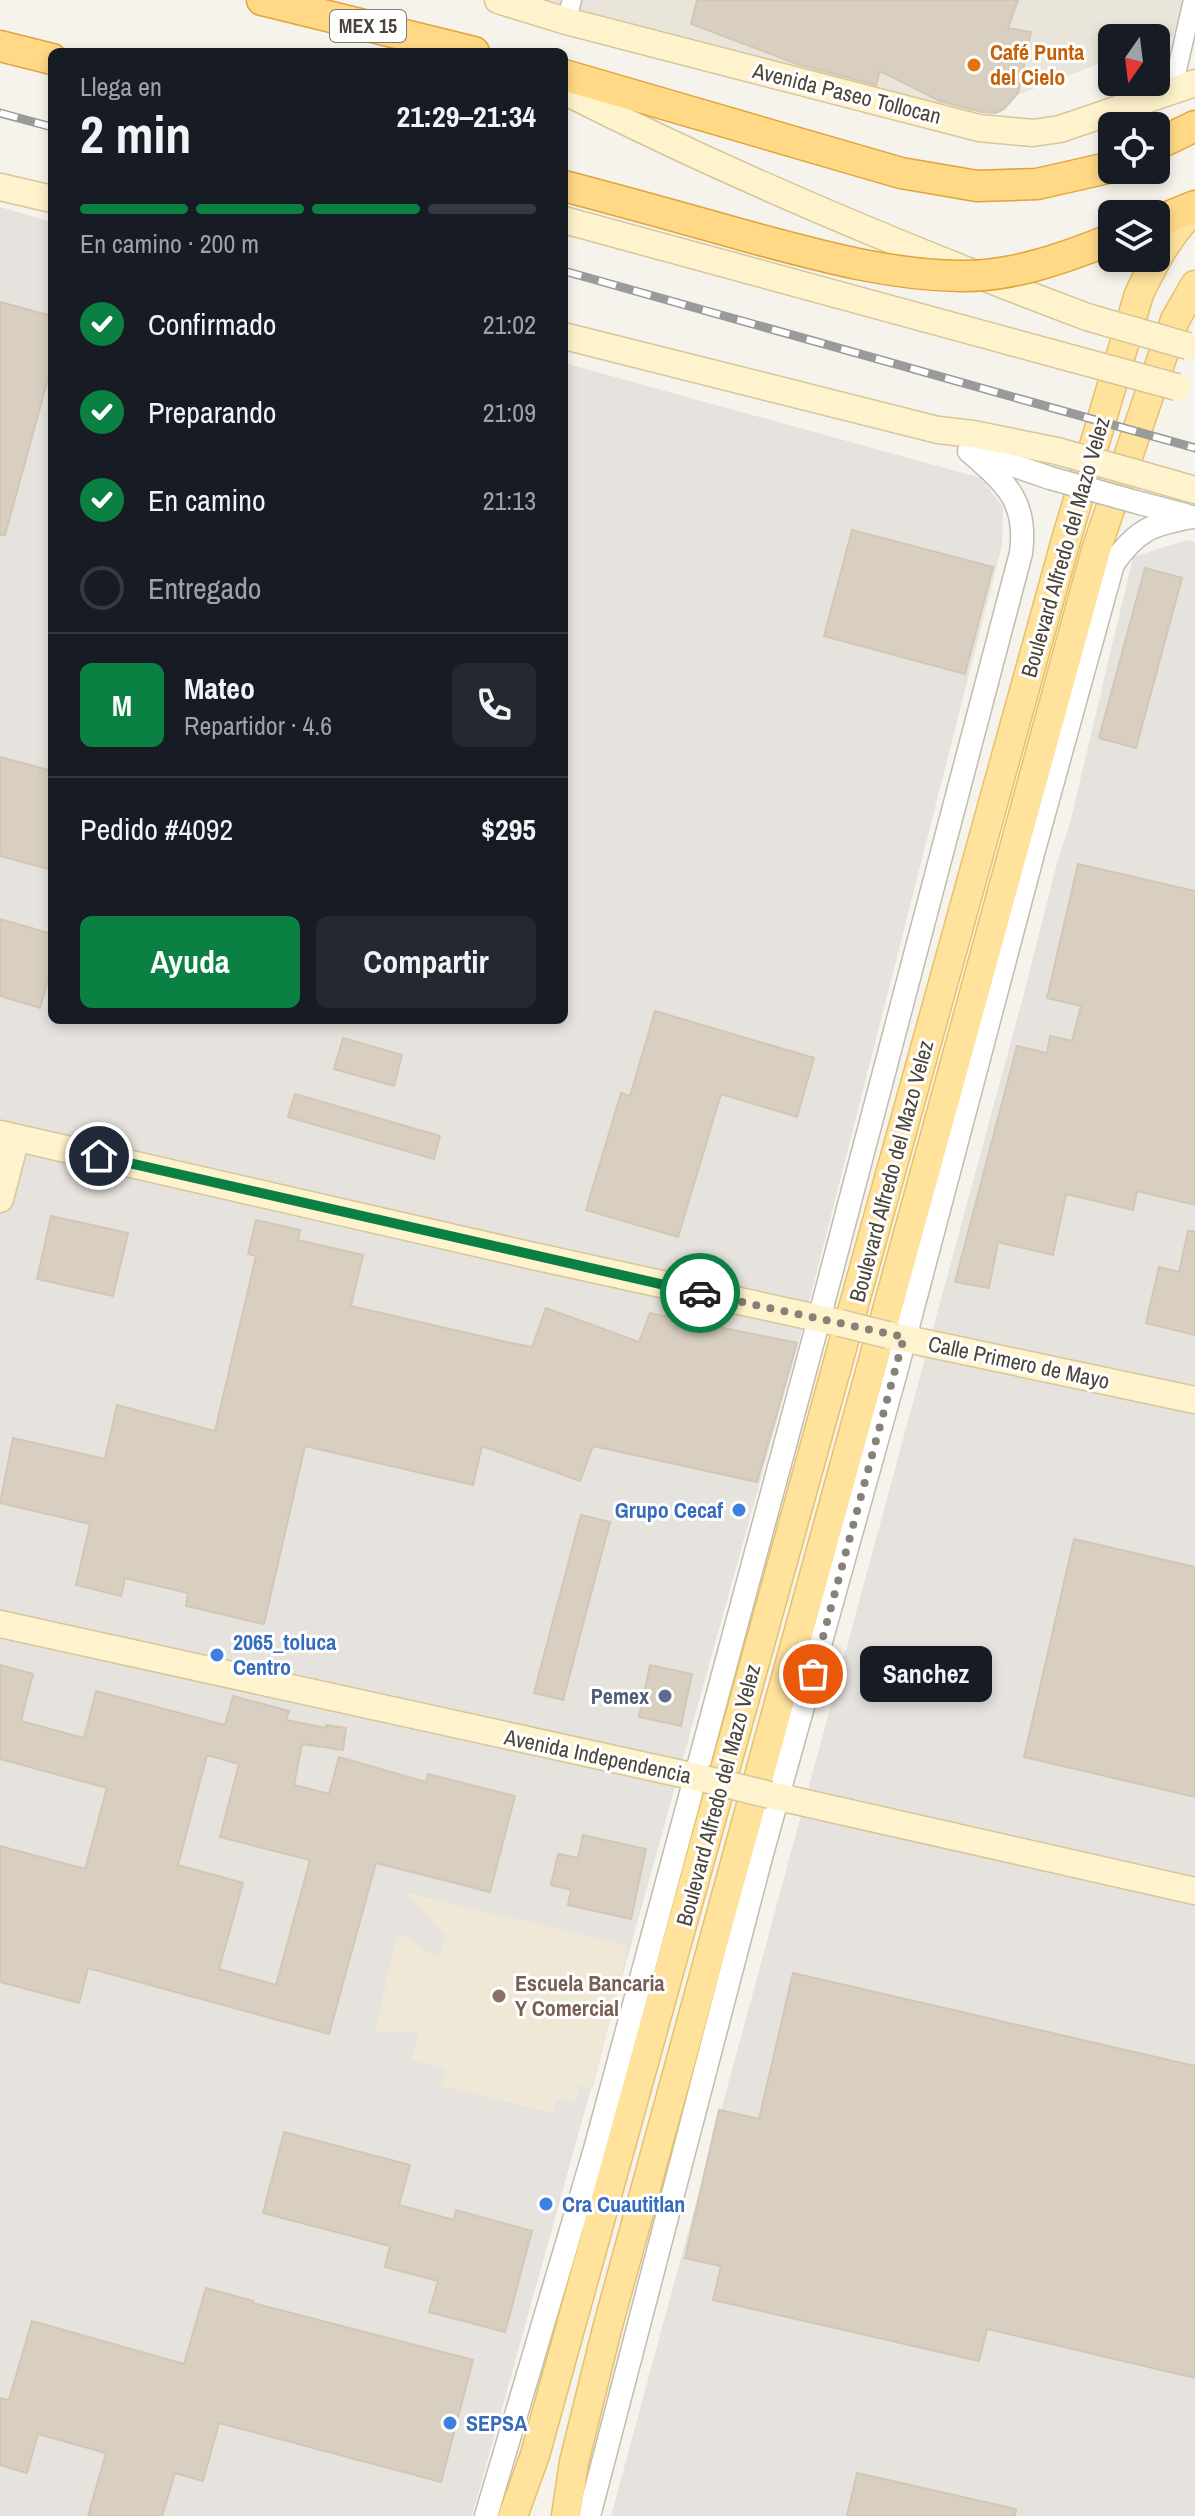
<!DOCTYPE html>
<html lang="es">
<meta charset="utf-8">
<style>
:root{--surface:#171b24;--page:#242831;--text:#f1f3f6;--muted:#9ea1a6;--line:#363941;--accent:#0b8043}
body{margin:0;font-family:"Archivo Narrow",sans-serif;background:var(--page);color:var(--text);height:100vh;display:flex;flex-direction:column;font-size:30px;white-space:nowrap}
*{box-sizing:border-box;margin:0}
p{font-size:26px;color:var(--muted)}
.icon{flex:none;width:44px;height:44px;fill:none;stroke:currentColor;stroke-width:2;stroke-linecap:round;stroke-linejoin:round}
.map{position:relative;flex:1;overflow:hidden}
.drawer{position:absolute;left:48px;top:48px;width:520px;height:976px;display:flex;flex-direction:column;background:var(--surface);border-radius:12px;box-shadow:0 4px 12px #0003}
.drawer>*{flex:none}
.needle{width:52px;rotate:194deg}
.buttons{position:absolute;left:1098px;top:24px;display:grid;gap:16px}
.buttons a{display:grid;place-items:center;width:72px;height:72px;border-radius:12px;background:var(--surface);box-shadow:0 4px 12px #0003;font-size:40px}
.pin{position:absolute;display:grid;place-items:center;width:68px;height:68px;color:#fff;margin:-34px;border:4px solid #fff;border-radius:50%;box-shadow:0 2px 8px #0007}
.courier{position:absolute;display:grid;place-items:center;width:80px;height:80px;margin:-40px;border:6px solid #0b8043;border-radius:50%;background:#fff;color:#222;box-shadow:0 2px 10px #0007}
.bubble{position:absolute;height:56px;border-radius:12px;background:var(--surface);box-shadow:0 4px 12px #0003;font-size:26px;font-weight:700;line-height:56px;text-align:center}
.headline em{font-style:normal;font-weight:700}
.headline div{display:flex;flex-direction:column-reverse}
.headline{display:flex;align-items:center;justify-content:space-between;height:136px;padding:0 32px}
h1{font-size:52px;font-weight:700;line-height:60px}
.bar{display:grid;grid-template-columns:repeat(4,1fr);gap:12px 8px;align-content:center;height:96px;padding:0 32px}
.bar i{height:10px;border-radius:6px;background:var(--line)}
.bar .active{background:var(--accent)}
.bar p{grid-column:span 4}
.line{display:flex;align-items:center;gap:20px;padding:0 32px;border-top:2px solid var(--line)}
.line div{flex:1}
.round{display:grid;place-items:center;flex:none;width:84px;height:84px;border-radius:12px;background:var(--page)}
ol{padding:0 32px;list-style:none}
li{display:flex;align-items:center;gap:24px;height:88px}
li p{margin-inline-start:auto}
li .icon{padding:8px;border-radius:50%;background:var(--accent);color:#fff;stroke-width:4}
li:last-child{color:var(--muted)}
li i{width:44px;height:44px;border:4px solid var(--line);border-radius:50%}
.cta{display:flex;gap:16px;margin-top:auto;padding:16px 32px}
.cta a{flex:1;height:92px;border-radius:12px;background:var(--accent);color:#fff;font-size:32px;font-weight:700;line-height:92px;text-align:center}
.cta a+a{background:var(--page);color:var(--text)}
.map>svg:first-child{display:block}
.residential{fill:#eae5da}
.industrial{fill:#e6e2dd}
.education{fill:#efe8d6}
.building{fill:#d8cfc1;stroke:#d3c7b4;stroke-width:2;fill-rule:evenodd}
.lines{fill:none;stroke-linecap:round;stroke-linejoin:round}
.minor-casing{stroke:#c2bbae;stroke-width:21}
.tertiary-casing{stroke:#c2bbae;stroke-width:25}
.secondary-casing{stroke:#d6c79b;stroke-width:29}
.primary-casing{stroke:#e6c16a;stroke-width:31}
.trunk-casing{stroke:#e0a43c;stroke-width:33}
.minor{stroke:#fff;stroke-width:18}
.tertiary{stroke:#fff;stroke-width:22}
.secondary{stroke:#fff3cd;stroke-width:26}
.primary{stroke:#ffe39c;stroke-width:28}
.trunk{stroke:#ffd985;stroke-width:30}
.rail-casing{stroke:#9a9a9a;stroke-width:9}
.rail{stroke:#fff;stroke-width:6;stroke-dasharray:18;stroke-linecap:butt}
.tertiary-bridge-casing{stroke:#c2bbae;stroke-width:25;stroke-linecap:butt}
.secondary-bridge-casing{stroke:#d6c79b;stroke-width:29;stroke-linecap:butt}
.trunk-bridge-casing{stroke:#e0a43c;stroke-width:33;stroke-linecap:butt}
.tertiary-bridge{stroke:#fff;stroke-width:22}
.secondary-bridge{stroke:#fff3cd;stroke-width:26}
.trunk-bridge{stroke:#ffd985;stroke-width:30}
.done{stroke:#878178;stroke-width:8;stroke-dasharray:0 14.4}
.route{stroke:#0b8043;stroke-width:10}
.food-dot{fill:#e8710a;stroke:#fff;stroke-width:3}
.shop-dot{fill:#3f7fe0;stroke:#fff;stroke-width:3}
.service-dot{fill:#5c6f8a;stroke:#fff;stroke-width:3}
.education-dot{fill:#8d6e63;stroke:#fff;stroke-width:3}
.labels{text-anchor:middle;stroke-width:6;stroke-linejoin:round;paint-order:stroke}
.shield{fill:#fff;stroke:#817c74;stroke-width:2}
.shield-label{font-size:20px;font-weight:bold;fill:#4b4439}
.food-label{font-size:22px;font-weight:bold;fill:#c56008;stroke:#fff;text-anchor:start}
.street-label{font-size:22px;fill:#4b4439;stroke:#fff}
.shop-label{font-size:22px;font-weight:bold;fill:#366cbe;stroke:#fff;text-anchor:start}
.service-label{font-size:22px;font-weight:bold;fill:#4e5e75;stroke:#fff;text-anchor:end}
.education-label{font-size:22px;font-weight:bold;fill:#785e54;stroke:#fff;text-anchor:start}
</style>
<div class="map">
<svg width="1195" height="2516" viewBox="0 0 1195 2516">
<rect width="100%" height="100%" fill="#f6f3ec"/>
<path class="residential" d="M 526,0 L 1195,0 L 1195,28 L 1156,43 L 1156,38 L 1112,38 L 1112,59 L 954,119 Z"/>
<path class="industrial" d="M 0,207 L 52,222 L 52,1020 L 564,1020 L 564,363 L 981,478 L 1003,507 L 1002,545 L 797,1349 L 472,2516 L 0,2516 Z
M 1187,540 L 1195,542 L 1195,2516 L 611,2516 L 1023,997 L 1057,863 L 1070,823 L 1133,557 Z"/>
<path class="education" d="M 404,1892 L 628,1946 L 593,2089 L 580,2085 L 574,2103 L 556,2099 L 553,2113 L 440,2086 L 446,2069 L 412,2060 L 419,2033 L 374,2033 L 398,1933 L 439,1958 L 445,1935 Z"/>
<path class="building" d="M 697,0 L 1018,0 L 1008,28 L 1031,32 L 1018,93 L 1004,109 L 996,113 L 982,112 L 940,101 L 880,71 L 876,85 L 797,64 L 691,24 Z
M 0,302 L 52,316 L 52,364 L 5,535 L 0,535 Z
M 852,530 L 993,567 L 965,674 L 824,636 Z
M 1145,568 L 1182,578 L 1136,748 L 1099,738 Z
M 0,757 L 52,771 L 52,870 L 0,856 Z
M 1078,864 L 1195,891 L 1195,1205 L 1137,1191 L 1133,1210 L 1066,1194 L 1053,1255 L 998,1242 L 989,1288 L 955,1282 L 1017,1046 L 1047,1053 L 1050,1036 L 1072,1041 L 1081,1006 L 1047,998 Z
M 0,919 L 52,934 L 52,966 L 40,1008 L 0,996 Z
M 655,1011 L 814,1058 L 797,1117 L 721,1094 L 678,1237 L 586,1210 L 621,1093 L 630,1096 Z
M 343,1038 L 402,1055 L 394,1086 L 334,1069 Z
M 295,1094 L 440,1136 L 434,1159 L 288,1117 Z
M 51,1216 L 128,1233 L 113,1296 L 37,1279 Z
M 256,1220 L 300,1230 L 298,1240 L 363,1255 L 351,1306 L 506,1342 L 532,1347 L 546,1308 L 639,1342 L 650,1313 L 797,1343 L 757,1482 L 593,1446 L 580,1481 L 482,1446 L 473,1485 L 305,1446 L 264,1624 L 186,1606 L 188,1593 L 125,1578 L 121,1596 L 76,1585 L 90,1524 L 0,1503 L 13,1438 L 105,1459 L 117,1405 L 215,1431 L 256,1256 L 248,1254 Z
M 1188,1231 L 1195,1231 L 1195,1335 L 1146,1323 L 1159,1267 L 1179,1272 Z
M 581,1515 L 610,1522 L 563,1700 L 534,1693 Z
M 1074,1539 L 1195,1567 L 1195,1797 L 1024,1757 Z
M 0,1665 L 33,1674 L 21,1721 L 84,1738 L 96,1691 L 225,1725 L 233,1696 L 289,1711 L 286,1720 L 326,1728 L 326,1725 L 346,1728 L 343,1750 L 302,1744 L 294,1785 L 329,1794 L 339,1757 L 426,1782 L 428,1774 L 515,1796 L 490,1892 L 376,1863 L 329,2034 L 88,1968 L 79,2003 L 0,1982 L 0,1846 L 85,1869 L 107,1788 L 0,1759 ZM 207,1755 L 239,1764 L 220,1837 L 310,1860 L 276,1985 L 219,1969 L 243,1883 L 178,1865 Z
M 650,1665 L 692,1674 L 681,1726 L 639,1717 Z
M 583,1835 L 646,1849 L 631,1919 L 568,1905 L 571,1890 L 551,1885 L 558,1854 L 578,1858 Z
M 793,1973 L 1195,2066 L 1195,2378 L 987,2329 L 979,2361 L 713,2300 L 721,2266 L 685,2258 L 719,2110 L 759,2119 Z
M 284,2132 L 410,2165 L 399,2205 L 454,2220 L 456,2210 L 532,2231 L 505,2332 L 429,2312 L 438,2281 L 385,2267 L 390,2246 L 263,2213 Z
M 206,2288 L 253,2301 L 253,2303 L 473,2360 L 441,2482 L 219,2423 L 203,2481 L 175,2473 L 162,2516 L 88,2516 L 106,2453 L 38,2434 L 27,2473 L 0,2465 L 0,2398 L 9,2400 L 32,2321 L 184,2364 Z
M 857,2473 L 1016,2509 L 1015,2516 L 847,2516 Z"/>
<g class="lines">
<g class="minor-casing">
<path id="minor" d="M 566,21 L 572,0
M 1172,92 L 1193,0"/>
</g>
<g class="tertiary-casing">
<path id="tertiary" d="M 980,454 L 1050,478
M 1136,502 L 1185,515
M 486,2516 L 595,2149 L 819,1319 L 1021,553 C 1028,500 1005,483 969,451
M 589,2516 L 760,1861 L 896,1372 L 1034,850 L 1113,564 C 1137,529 1153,524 1193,517"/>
</g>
<g class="secondary-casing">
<path id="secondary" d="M 498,0 L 566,21 L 979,128 L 1033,133 L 1060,129 L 1195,83
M 564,91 C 733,177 909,250 1087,317
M 0,187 L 52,199
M 564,220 L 1074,359
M 564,336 L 938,430 L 973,434 L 1057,451
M 1139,474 L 1195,490
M 0,1134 L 533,1256 L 840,1323
M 0,1199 L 16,1138
M 888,1335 L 1195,1400
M 0,1624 L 705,1779
M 770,1795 L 1195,1891"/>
</g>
<g class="primary-casing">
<path id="primary" d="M 513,2516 L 535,2455 L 1066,540 L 1139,294 C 1154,263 1169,233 1195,209
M 566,2516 L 574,2462 L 607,2329 L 1096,550 L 1175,320 L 1195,285"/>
</g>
<g class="trunk-casing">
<path id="trunk" d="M 262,0 L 474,52
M 0,46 L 52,59
M 564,75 L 901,173 L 977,186 L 1037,184 L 1112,167
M 1156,145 L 1195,126
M 1156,222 L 1195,206"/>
</g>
<use href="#minor" class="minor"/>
<use href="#tertiary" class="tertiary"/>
<use href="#secondary" class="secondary"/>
<use href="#primary" class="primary"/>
<use href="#trunk" class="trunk"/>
<g class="rail-casing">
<path id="rail" d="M 0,113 L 52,127
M 564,271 L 1195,448"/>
</g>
<use href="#rail" class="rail"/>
<g class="tertiary-bridge-casing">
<path id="tertiary-bridge" d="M 1050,478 L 1136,502"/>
</g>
<g class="secondary-bridge-casing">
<path id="secondary-bridge" d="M 1087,317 L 1188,346
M 1074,359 L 1177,387
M 1057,451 L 1139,474
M 840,1323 L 888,1335
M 705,1779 L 770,1795"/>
</g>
<g class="trunk-bridge-casing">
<path id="trunk-bridge" d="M 564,186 C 629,203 693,221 757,239 C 824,257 890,275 960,276 C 1012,277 1064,258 1112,239"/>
</g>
<use href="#tertiary-bridge" class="tertiary-bridge"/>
<use href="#secondary-bridge" class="secondary-bridge"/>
<use href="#trunk-bridge" class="trunk-bridge"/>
</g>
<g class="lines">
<path class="done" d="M 700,1293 L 904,1337 L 813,1674"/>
<path class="route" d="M 99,1156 L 700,1293"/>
</g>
<circle class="food-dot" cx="974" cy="65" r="8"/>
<g class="shop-dot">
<circle cx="739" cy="1510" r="8"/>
<circle cx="217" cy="1655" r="8"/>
<circle cx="546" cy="2204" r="8"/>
<circle cx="450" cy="2423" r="8"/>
</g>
<circle class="service-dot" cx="665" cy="1696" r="8"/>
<circle class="education-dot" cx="499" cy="1996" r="8"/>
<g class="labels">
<rect class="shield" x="330" y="10" width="76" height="32" rx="6"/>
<g class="shield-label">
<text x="368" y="33">MEX 15</text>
</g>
<g class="food-label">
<text x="990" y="60">Café Punta<tspan x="990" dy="25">del Cielo</tspan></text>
</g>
<g class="street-label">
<text transform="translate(847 93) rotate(14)" y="8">Avenida Paseo Tollocan</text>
<text transform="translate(1065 547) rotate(-74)" y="8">Boulevard Alfredo del Mazo Velez</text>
<text transform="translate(891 1171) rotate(-75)" y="8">Boulevard Alfredo del Mazo Velez</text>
<text transform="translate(1019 1362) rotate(12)" y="8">Calle Primero de Mayo</text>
<text transform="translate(598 1756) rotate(12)" y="8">Avenida Independencia</text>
<text transform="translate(718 1795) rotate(-75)" y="8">Boulevard Alfredo del Mazo Velez</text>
</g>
<g class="shop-label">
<text x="723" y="1518" text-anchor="end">Grupo Cecaf</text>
<text x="233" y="1650">2065_toluca<tspan x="233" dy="25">Centro</tspan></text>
<text x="562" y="2212">Cra Cuautitlan</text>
<text x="466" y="2431">SEPSA</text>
</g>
<g class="service-label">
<text x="649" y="1704">Pemex</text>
</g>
<g class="education-label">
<text x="515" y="1991">Escuela Bancaria<tspan x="515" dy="25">Y Comercial</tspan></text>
</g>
</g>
</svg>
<div class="buttons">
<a><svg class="needle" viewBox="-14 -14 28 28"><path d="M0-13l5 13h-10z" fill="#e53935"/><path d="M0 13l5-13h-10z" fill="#9ea1a6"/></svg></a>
<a><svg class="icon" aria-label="locate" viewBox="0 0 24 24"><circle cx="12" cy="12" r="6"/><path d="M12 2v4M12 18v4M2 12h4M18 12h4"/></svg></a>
<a><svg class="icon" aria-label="layers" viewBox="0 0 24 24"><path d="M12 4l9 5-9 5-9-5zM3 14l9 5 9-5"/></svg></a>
</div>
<div class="pin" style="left:813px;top:1674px;background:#ea580c"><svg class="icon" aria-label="bag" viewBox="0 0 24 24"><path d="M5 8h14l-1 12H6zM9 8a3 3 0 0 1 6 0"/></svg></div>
<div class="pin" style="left:99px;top:1156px;background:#1f2937"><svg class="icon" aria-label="home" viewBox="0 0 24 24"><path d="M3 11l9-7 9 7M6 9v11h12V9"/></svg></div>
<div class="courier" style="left:700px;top:1293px"><svg class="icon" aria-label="car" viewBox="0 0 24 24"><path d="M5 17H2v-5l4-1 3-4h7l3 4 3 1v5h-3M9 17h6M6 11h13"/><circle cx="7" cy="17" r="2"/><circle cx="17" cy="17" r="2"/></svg></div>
<div class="bubble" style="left:860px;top:1646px;width:132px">Sanchez</div>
<section class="drawer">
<div class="headline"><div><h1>2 min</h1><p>Llega en</p></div><em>21:29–21:34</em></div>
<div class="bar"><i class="active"></i><i class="active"></i><i class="active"></i><i></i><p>En camino · 200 m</p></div>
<ol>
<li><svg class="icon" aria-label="check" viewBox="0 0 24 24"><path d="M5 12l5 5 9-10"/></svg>Confirmado<p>21:02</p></li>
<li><svg class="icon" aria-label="check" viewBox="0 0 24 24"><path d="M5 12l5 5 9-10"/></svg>Preparando<p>21:09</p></li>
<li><svg class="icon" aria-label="check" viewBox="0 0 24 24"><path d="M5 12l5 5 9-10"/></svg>En camino<p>21:13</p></li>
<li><i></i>Entregado</li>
</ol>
<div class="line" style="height:144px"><b class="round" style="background:var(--accent);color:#fff">M</b><div><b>Mateo</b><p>Repartidor · 4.6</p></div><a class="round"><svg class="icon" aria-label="phone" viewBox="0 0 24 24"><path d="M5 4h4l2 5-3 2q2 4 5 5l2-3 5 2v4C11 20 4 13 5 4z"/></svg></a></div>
<div class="line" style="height:104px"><div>Pedido #4092</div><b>$295</b></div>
<div class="cta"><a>Ayuda</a><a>Compartir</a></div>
</section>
</div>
